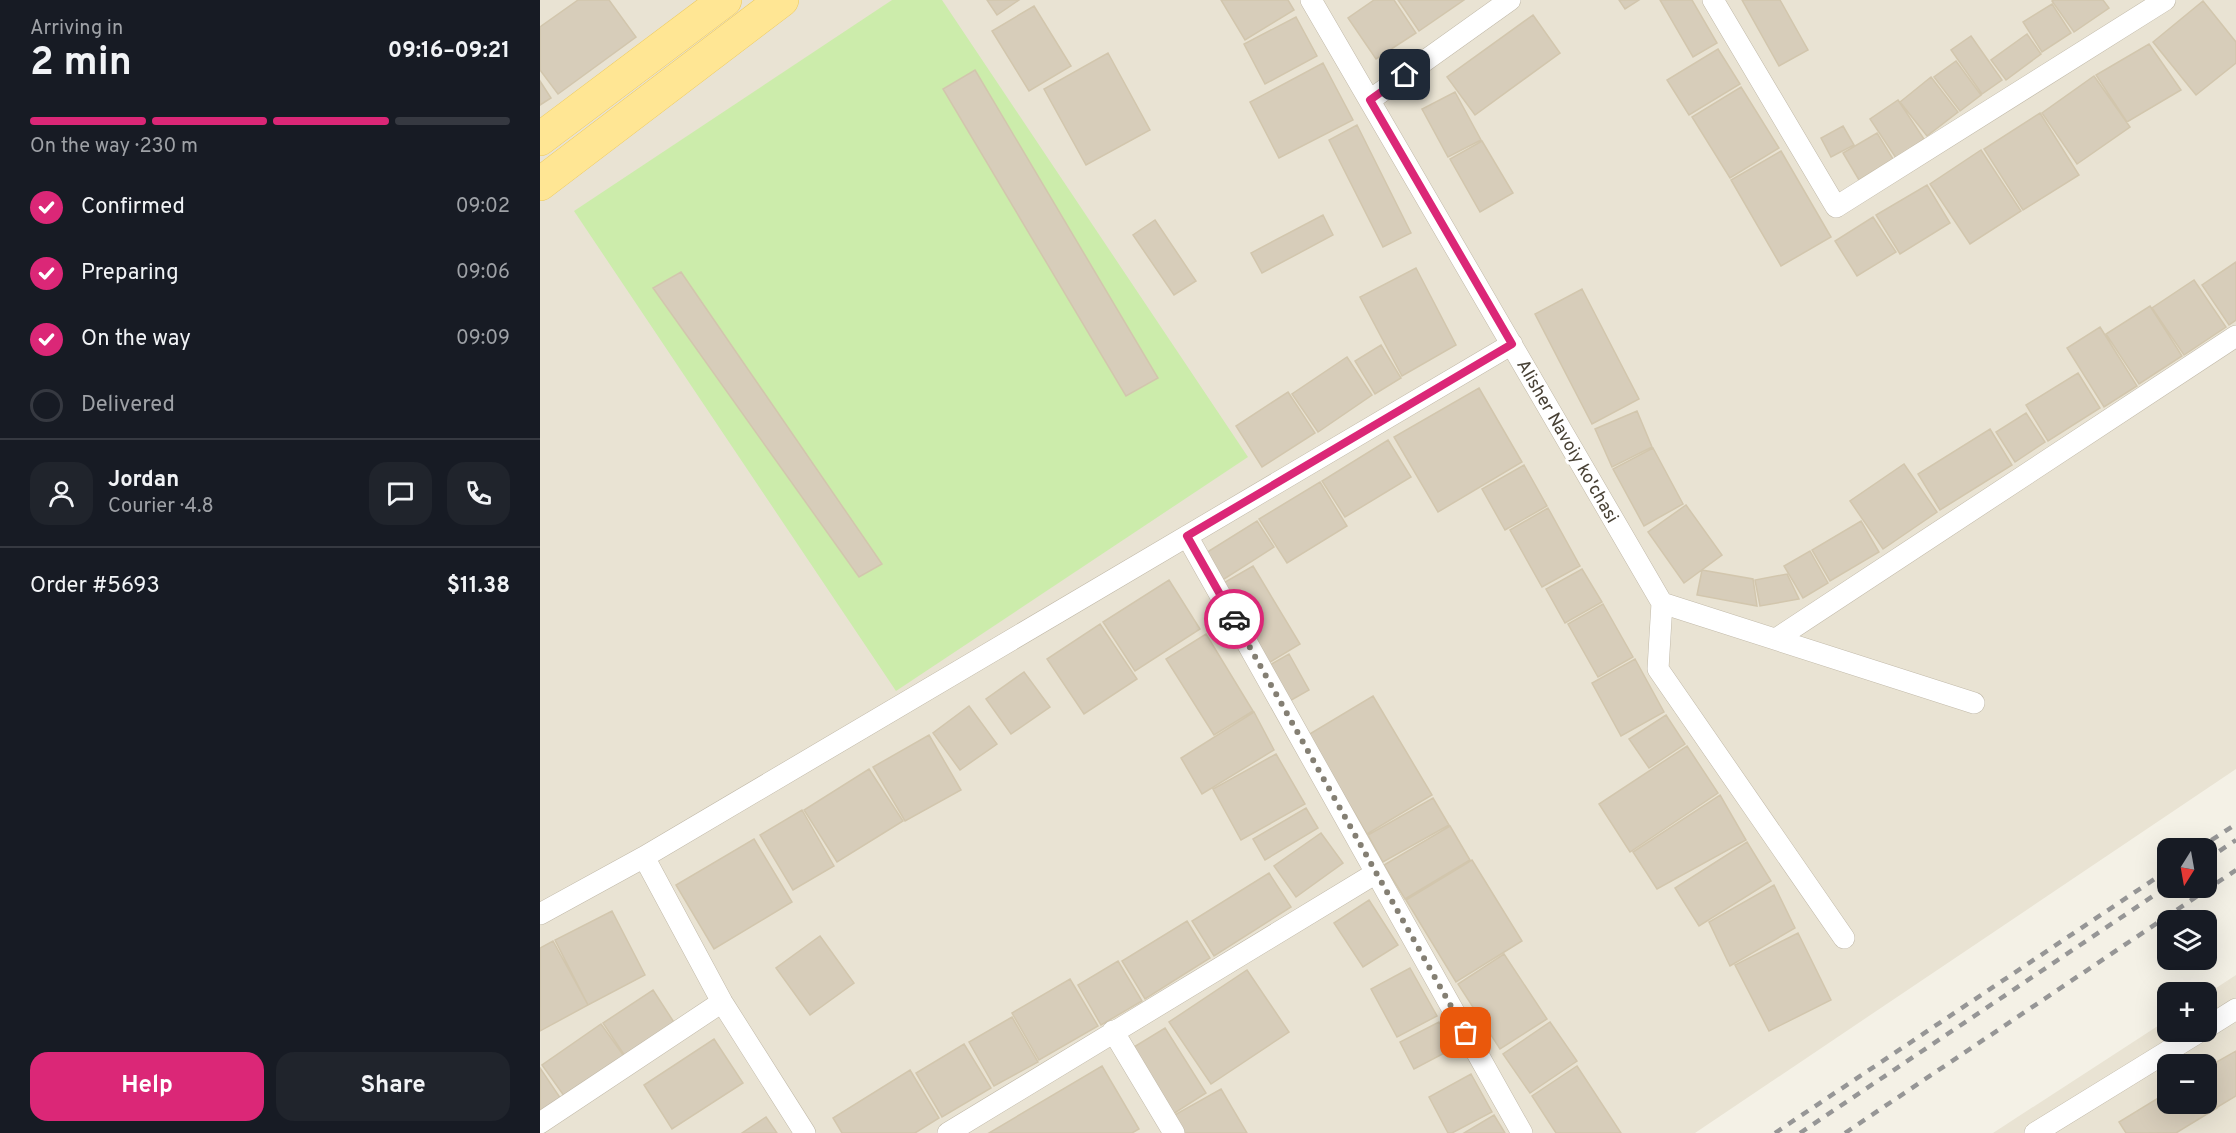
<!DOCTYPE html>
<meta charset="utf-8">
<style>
:root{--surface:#171b24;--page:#20242c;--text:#f1f3f6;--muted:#9ea1a6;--line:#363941;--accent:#db2777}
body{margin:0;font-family:Overpass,sans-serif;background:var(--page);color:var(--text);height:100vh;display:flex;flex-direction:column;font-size:22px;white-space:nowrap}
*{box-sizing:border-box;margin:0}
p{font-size:20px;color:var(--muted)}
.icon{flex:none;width:33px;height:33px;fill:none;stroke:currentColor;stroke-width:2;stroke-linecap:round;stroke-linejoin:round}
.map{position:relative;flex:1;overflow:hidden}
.details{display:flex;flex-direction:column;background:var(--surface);width:540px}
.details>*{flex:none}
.needle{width:39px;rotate:191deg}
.fabs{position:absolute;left:1617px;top:838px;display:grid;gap:12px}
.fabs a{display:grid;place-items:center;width:60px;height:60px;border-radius:12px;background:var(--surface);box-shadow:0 6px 24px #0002;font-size:30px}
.pin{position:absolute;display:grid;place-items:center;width:51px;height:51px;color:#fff;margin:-26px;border-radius:12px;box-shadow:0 3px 9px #0006}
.courier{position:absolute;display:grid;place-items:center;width:60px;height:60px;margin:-30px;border:4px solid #db2777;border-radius:50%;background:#fff;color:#222;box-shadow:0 2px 8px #0007}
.headline em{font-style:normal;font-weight:700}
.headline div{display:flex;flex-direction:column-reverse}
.headline{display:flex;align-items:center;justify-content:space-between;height:102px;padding:0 30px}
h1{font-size:39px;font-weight:700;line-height:45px}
.bar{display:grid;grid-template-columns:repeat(4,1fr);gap:9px 6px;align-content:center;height:72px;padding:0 30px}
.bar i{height:8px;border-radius:4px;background:var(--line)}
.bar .active{background:var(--accent)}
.bar p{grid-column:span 4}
.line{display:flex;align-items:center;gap:15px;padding:0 30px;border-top:2px solid var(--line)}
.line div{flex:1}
.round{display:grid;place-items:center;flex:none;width:63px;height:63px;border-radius:18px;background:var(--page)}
ol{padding:0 30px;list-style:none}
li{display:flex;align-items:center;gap:18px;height:66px}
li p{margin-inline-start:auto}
li .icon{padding:6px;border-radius:50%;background:var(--accent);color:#fff;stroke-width:4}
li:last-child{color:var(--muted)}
li i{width:33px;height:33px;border:3px solid var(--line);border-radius:50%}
.cta{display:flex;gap:12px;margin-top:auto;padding:12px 30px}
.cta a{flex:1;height:69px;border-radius:18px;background:var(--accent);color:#fff;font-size:24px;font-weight:700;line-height:69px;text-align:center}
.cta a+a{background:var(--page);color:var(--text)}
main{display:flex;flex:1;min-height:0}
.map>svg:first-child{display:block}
.residential{fill:#e9e3d3;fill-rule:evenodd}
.green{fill:#ccecab}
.building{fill:#d7cdba;stroke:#d2c6ad;stroke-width:1.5}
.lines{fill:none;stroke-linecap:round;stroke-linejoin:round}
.minor-casing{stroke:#c1b9a8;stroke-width:22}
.primary-casing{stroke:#edc95b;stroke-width:34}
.minor{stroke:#fff;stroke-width:21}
.primary{stroke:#ffe694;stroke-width:33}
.rail{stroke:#969696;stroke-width:4.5;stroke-dasharray:8 8;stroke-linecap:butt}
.done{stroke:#847f73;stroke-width:6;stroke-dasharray:0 10.8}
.route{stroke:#db2777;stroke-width:8}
.labels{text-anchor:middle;stroke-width:6;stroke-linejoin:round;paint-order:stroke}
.street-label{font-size:18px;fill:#484135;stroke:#fff}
</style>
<main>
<section class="details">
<div class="headline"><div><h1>2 min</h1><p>Arriving in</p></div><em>09:16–09:21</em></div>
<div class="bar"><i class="active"></i><i class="active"></i><i class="active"></i><i></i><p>On the way · 230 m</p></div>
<ol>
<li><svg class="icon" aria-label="check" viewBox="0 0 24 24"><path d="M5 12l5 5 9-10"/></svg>Confirmed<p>09:02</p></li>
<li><svg class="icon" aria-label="check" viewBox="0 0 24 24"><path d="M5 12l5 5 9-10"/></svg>Preparing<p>09:06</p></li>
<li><svg class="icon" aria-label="check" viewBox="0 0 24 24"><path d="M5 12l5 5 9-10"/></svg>On the way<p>09:09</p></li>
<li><i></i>Delivered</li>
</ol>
<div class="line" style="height:108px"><a class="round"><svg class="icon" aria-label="person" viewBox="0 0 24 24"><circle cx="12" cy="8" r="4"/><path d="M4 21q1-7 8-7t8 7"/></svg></a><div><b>Jordan</b><p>Courier · 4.8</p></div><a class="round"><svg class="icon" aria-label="chat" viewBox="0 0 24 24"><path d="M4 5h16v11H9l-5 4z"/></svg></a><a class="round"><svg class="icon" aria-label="phone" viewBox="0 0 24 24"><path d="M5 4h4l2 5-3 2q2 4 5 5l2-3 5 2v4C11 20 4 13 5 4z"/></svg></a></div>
<div class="line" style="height:78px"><div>Order #5693</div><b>$11.38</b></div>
<div class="cta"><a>Help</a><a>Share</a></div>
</section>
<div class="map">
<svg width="1696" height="1133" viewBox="0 0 1696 1133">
<rect width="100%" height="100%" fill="#f4f1e6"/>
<path class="residential" d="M 0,0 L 1696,0 L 1696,769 L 1155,1133 L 0,1133 Z
M 1696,975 L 1696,1133 L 1453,1133 L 1627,1020 L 1628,1032 L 1666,1032 L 1667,994 ZM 1628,1065 L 1666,1065 L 1666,1104 L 1628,1104 Z"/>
<path class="green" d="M 352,0 L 402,0 L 708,457 L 356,691 L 34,211 Z"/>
<path class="building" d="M 38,0 L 69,0 L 96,37 L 18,94 L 0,70 L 0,27 Z
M 447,0 L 479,0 L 457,15 Z
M 681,0 L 748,0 L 754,10 L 705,40 Z
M 834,0 L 854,0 L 876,33 L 836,59 L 808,18 Z
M 858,0 L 924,0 L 879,31 Z
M 1079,0 L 1099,0 L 1085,9 Z
M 1120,0 L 1152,0 L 1177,43 L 1153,57 Z
M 1202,0 L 1240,0 L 1268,50 L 1239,66 Z
M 1514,0 L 1563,0 L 1569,8 L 1534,32 L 1512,1 Z
M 1663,1 L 1696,42 L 1696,63 L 1656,95 L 1613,42 Z
M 1512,4 L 1531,33 L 1502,52 L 1483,22 Z
M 494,6 L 531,66 L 489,91 L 452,31 Z
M 993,15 L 1020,53 L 935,115 L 907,77 Z
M 756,17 L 777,56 L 725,84 L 704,44 Z
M 1487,34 L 1501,54 L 1466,80 L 1451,60 Z
M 1431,36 L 1462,80 L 1442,94 L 1411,50 Z
M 1609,44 L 1641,90 L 1587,122 L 1556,75 Z
M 1178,49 L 1200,84 L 1149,115 L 1127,80 Z
M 568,53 L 610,130 L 546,165 L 504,89 Z
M 1416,61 L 1441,95 L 1420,111 L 1394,77 Z
M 783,63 L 813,120 L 739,158 L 710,102 Z
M 435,70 L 618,378 L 586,396 L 403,89 Z
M 1554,76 L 1590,127 L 1537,164 L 1502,113 Z
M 1391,77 L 1418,112 L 1387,136 L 1360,102 Z
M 0,81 L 11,98 L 0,105 Z
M 1201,87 L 1239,148 L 1190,178 L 1152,117 Z
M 915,92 L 941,140 L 908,157 L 882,109 Z
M 1358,100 L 1384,139 L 1356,158 L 1330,119 Z
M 1500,113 L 1539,175 L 1483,210 L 1444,149 Z
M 817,125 L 871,233 L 843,247 L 789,140 Z
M 1303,126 L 1314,145 L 1291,157 L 1281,138 Z
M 1337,133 L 1353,159 L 1319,180 L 1303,153 Z
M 942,141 L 973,193 L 940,212 L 910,159 Z
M 1441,150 L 1481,211 L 1430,244 L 1390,184 Z
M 1241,151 L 1291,237 L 1241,266 L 1191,180 Z
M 1387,185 L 1410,223 L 1360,254 L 1336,215 Z
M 783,215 L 793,235 L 722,273 L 711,253 Z
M 1333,217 L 1356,252 L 1317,276 L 1295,241 Z
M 615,220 L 656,281 L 634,295 L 593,235 Z
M 1696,262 L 1696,320 L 1689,325 L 1662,285 Z
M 876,268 L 916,345 L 862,376 L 820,297 Z
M 141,272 L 342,564 L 319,577 L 113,288 Z
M 1654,280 L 1686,327 L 1644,355 L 1612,308 Z
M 1042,289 L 1099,399 L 1052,424 L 995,314 Z
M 1610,306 L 1642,356 L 1599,384 L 1566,334 Z
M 1560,327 L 1597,386 L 1564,407 L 1527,348 Z
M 841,345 L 861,378 L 835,394 L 815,361 Z
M 807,357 L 832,395 L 778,432 L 752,394 Z
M 1538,373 L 1560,408 L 1508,441 L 1486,405 Z
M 939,388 L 982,462 L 898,512 L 854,437 Z
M 748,392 L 775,433 L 722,467 L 696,426 Z
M 1097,411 L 1112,447 L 1072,467 L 1055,429 Z
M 1486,413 L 1505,442 L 1475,462 L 1456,432 Z
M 1450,429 L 1472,465 L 1400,510 L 1378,474 Z
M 848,440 L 871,477 L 805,517 L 782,481 Z
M 1113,448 L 1143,504 L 1104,526 L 1073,469 Z
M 1364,464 L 1397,512 L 1343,549 L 1310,501 Z
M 984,465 L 1007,506 L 965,530 L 942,489 Z
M 780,482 L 807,526 L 747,563 L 719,519 Z
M 1146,505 L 1182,555 L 1144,583 L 1108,532 Z
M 1008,508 L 1040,566 L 1002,587 L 970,530 Z
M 717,521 L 734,547 L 678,583 L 661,556 Z
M 1321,521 L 1339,552 L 1290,581 L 1272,550 Z
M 1270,551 L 1288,583 L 1263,598 L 1244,566 Z
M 713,566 L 760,644 L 727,664 L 680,585 Z
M 1042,569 L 1062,602 L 1025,623 L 1006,589 Z
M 1162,570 L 1213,579 L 1217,606 L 1157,595 Z
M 1247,574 L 1259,599 L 1220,606 L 1215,580 Z
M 629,580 L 660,629 L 595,671 L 563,622 Z
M 1063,604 L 1093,657 L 1058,677 L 1028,624 Z
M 560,624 L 597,679 L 544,714 L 507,659 Z
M 666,634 L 713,711 L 674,735 L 626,659 Z
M 749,654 L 769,690 L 748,702 L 728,666 Z
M 1095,659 L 1124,712 L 1081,736 L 1052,683 Z
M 484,672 L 510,707 L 471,734 L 446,699 Z
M 833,696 L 892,795 L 827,834 L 768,735 Z
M 429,706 L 457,744 L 420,770 L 393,733 Z
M 714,712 L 734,750 L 662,794 L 641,758 Z
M 1126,715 L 1145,744 L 1109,768 L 1089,739 Z
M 389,735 L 421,790 L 365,821 L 333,767 Z
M 1147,746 L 1178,793 L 1090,852 L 1059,804 Z
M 736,754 L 765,804 L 701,840 L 673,789 Z
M 329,769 L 363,821 L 297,862 L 264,810 Z
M 1180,795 L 1206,840 L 1117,889 L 1093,852 Z
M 893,798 L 909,825 L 843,862 L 828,835 Z
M 766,808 L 778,828 L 725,860 L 713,839 Z
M 262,810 L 294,866 L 253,890 L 220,835 Z
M 910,826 L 930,860 L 865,899 L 844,865 Z
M 781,833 L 803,863 L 756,897 L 734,866 Z
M 214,839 L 252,902 L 174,949 L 136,885 Z
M 1207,842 L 1231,881 L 1159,926 L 1135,888 Z
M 932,860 L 982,941 L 916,982 L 866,900 Z
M 729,873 L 751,907 L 674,956 L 652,921 Z
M 1234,885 L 1255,928 L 1190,966 L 1169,922 Z
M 829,900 L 858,945 L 823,967 L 794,923 Z
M 72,911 L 105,975 L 48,1005 L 15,940 Z
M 647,921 L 670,958 L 605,999 L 582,961 Z
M 1258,933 L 1291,1000 L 1229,1031 L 1195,965 Z
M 280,936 L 314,983 L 270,1015 L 236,968 Z
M 13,941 L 48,1005 L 0,1031 L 0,948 Z
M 964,954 L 1007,1019 L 960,1049 L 918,984 Z
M 578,961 L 602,1001 L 561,1025 L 538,985 Z
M 870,968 L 897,1016 L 857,1037 L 831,989 Z
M 707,970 L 749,1032 L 671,1084 L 629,1022 Z
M 530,979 L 558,1026 L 499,1060 L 472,1013 Z
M 113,990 L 139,1030 L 89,1062 L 63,1023 Z
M 472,1017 L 498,1062 L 454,1086 L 429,1042 Z
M 899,1022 L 914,1048 L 874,1069 L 860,1042 Z
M 1010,1022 L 1037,1061 L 990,1093 L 963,1054 Z
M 61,1024 L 86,1059 L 27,1100 L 2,1065 Z
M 625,1028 L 666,1093 L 630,1116 L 589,1050 Z
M 174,1039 L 203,1083 L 132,1129 L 104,1085 Z
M 424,1044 L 451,1088 L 402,1117 L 376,1073 Z
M 1696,1051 L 1696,1096 L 1676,1108 L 1666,1091 L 1666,1068 Z
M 562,1066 L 599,1129 L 592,1133 L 449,1133 Z
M 1037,1066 L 1081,1133 L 1016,1133 L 992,1096 Z
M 0,1068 L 23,1102 L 0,1118 Z
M 370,1070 L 399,1118 L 375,1133 L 302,1133 L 293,1118 Z
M 931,1074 L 952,1112 L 912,1133 L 908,1133 L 889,1097 Z
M 681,1089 L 707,1133 L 640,1133 L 631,1117 Z
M 1628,1092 L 1628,1104 L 1666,1104 L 1666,1092 L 1677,1108 L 1636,1133 L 1586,1133 L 1579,1122 Z
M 954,1115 L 965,1133 L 924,1133 Z
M 226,1117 L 237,1133 L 202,1133 Z"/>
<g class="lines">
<g class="minor-casing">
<path id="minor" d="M 771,0 L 1122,603
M 1173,0 L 1296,207 L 1625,0
M 830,100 L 970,0
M 647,536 L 982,1133
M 1122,603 L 1118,669 L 1304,938
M 1122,603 L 1434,703
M 1236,639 L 1696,336
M 104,857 L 182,1002 L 265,1133
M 0,914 L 104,857 L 972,344
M 1666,1028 L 1696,1009
M 573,1031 L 634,1133
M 0,1123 L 182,1002
M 408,1133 L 836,873
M 1495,1133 L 1659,1032"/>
</g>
<g class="primary-casing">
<path id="primary" d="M 0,139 L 185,0
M 0,184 L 242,0"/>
</g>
<use href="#minor" class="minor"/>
<use href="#primary" class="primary"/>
<path class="rail" d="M 1658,849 L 1696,824
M 1666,860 L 1696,840
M 1235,1133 L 1628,870
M 1260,1133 L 1628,886
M 1305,1133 L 1696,870"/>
</g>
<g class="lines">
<path class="done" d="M 694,619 L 926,1033"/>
<path class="route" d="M 694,619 L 647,536 L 972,344 L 830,100 L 865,75"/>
</g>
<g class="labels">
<g class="street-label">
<text transform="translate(1028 441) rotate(60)" y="6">Alisher Navoiy ko'chasi</text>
</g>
</g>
</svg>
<div class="fabs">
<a><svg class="needle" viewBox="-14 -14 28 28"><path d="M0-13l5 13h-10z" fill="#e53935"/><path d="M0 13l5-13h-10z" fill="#9ea1a6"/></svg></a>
<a><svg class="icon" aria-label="layers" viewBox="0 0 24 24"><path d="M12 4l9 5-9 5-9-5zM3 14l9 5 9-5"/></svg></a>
<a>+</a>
<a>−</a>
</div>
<div class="pin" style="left:926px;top:1033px;background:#ea580c"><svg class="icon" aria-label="bag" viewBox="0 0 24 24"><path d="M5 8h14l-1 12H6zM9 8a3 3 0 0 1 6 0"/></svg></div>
<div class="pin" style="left:865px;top:75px;background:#1f2937"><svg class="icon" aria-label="home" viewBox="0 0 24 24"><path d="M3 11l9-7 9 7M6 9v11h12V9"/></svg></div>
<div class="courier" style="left:694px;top:619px"><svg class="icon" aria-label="car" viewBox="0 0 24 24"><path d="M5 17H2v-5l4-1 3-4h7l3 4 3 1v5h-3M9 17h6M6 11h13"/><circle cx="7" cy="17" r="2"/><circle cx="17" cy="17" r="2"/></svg></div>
</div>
</main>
